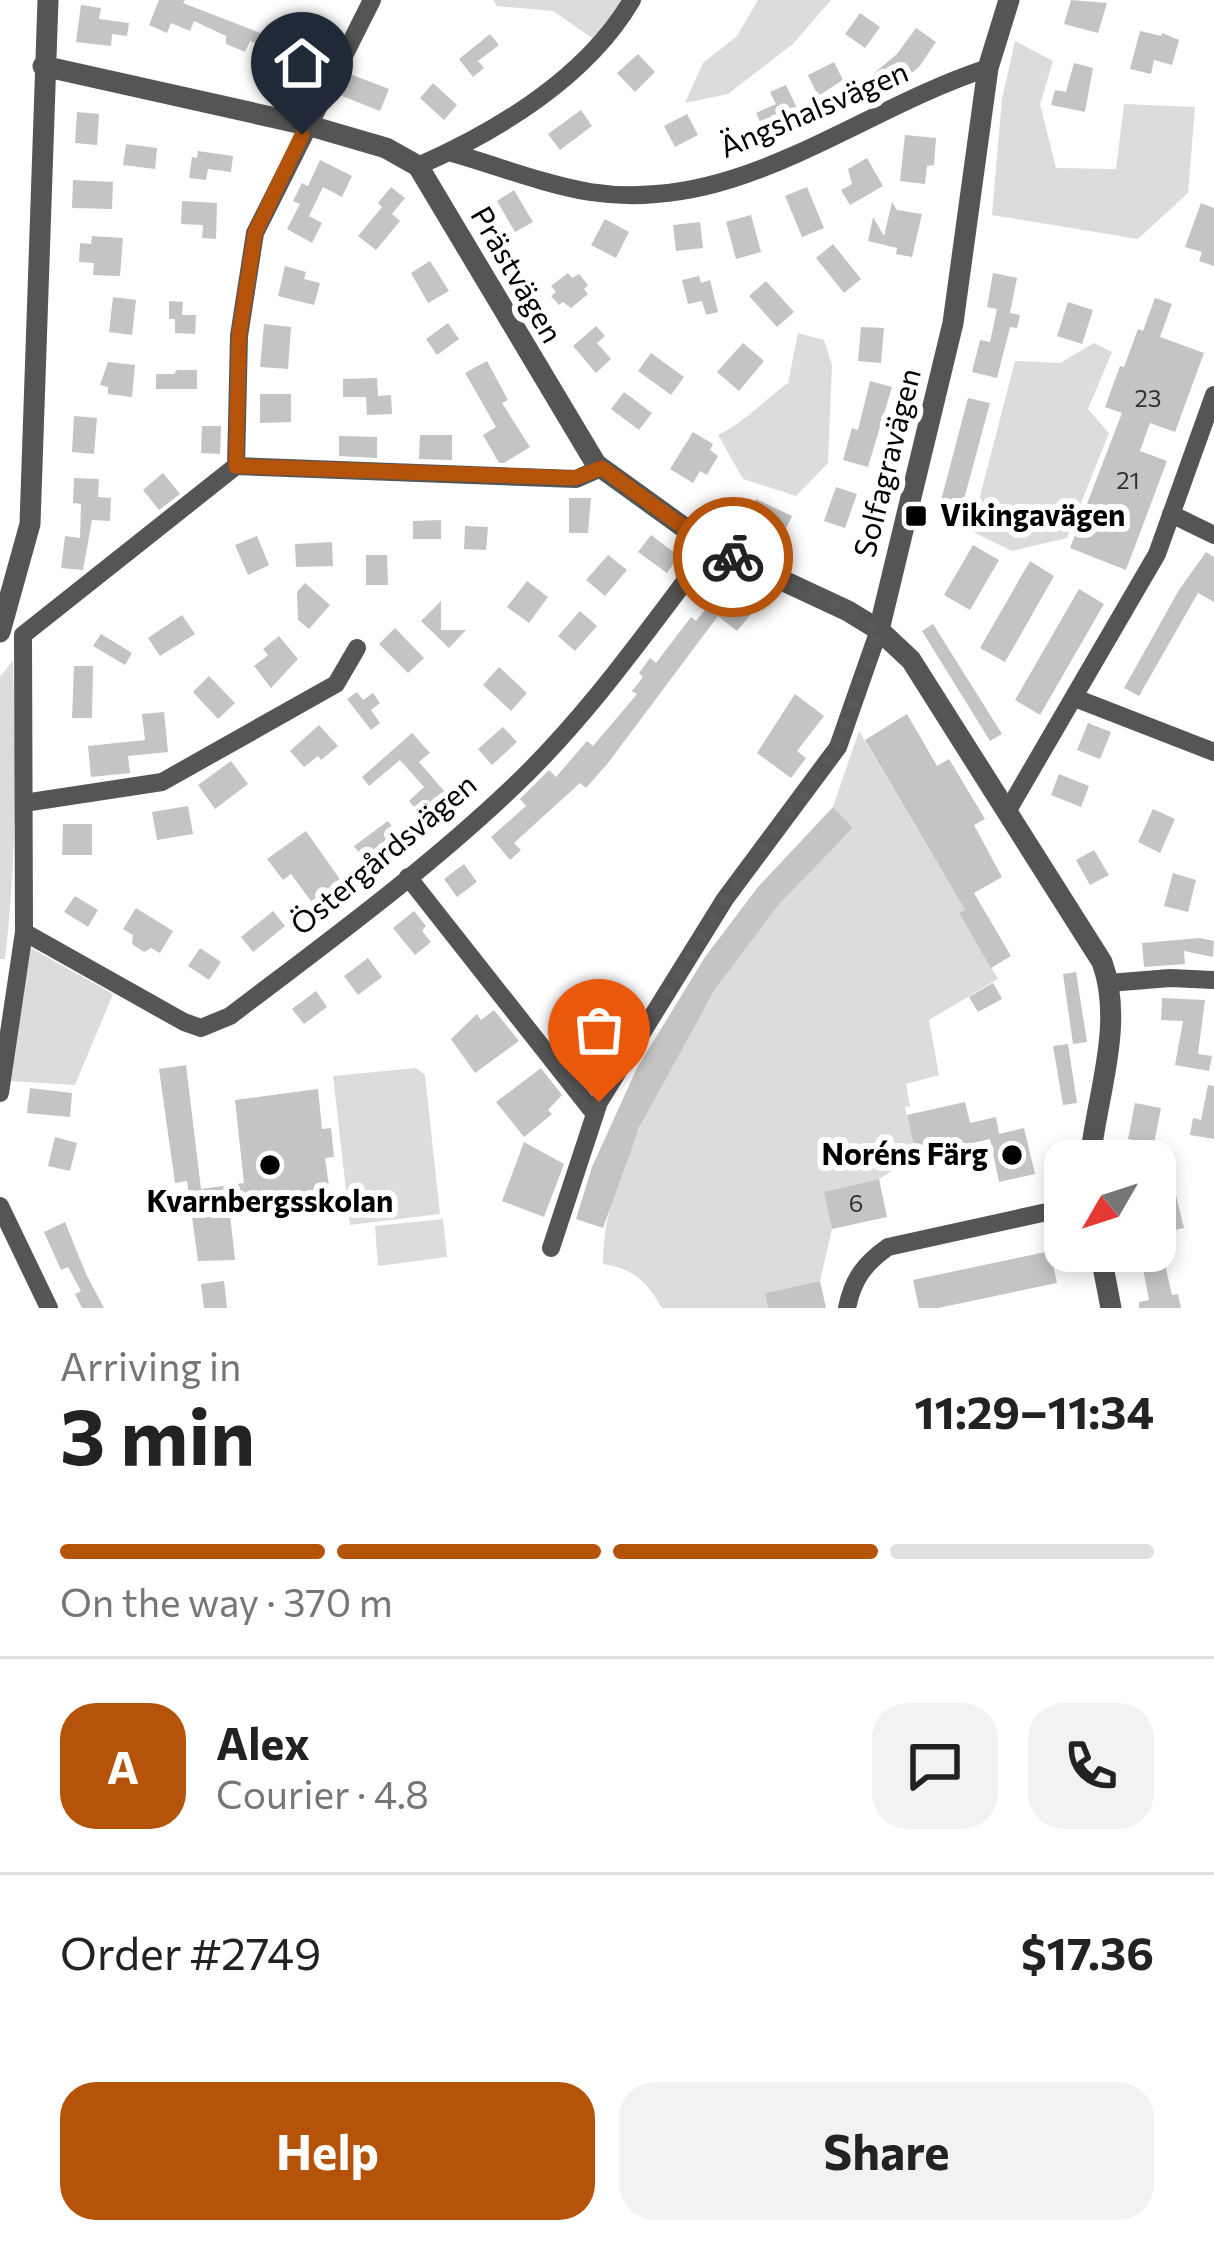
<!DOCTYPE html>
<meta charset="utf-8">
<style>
:root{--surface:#fff;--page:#f2f2f2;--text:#222;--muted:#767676;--line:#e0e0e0;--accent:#b45309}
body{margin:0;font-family:Commissioner,sans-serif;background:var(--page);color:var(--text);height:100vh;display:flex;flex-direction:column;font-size:45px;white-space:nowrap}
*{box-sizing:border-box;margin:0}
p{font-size:39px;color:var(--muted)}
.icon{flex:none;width:66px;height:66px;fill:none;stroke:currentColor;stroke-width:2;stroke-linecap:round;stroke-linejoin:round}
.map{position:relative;height:1308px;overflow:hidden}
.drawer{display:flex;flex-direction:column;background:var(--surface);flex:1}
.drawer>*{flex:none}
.needle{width:78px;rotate:231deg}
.controls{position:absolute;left:1044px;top:1140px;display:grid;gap:24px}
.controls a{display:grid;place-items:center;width:132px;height:132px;border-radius:24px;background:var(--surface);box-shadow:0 6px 18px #0003;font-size:60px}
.pin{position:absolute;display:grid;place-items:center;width:102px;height:102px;color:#fff;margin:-123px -51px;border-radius:50% 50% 50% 0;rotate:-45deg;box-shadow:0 0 12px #0007}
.pin .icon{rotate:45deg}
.courier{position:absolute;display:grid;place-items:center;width:120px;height:120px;margin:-60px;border:9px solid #b45309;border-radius:50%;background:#fff;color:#222;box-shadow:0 3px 15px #0007}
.overview em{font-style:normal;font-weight:700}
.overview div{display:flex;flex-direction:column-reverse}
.overview{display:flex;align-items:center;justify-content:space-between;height:204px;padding:0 60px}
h1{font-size:78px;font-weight:700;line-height:90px}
.bar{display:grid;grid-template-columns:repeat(4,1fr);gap:18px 12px;align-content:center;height:144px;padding:0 60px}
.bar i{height:15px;border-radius:9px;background:var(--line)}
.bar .selected{background:var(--accent)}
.bar p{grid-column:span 4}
.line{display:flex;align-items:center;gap:30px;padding:0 60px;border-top:3px solid var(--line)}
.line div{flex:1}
.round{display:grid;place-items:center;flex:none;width:126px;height:126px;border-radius:36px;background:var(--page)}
.cta{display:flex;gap:24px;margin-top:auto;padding:24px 60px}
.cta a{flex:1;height:138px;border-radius:36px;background:var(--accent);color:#fff;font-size:48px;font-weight:700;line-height:138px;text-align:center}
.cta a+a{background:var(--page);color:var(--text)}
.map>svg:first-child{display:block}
.green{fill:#dcdcdc}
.building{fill:#c4c4c4}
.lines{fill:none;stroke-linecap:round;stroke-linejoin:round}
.minor{stroke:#555;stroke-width:18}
.tertiary{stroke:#555;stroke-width:21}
.done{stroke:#595959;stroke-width:12;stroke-dasharray:0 21.6}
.route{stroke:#b45309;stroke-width:15}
.poi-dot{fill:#000;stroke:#fff;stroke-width:4.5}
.labels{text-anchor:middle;stroke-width:12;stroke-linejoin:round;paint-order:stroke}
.number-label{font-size:24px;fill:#313131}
.street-label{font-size:30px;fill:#000;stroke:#fff}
.poi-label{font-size:30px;font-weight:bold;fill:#000;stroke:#fff;text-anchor:start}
</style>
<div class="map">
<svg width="1214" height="1308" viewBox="0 0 1214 1308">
<rect width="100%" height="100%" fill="#fff"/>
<path class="green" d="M 493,0 L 628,0 L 598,42 L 553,11 L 497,6 Z
M 758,0 L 831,0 L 793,44 L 728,94 L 685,103 L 703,63 L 737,36 Z
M 1015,41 L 1053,61 L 1040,104 L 1056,168 L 1116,169 L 1124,104 L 1195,107 L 1188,193 L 1138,239 L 992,215 L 1002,99 Z
M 798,333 L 824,340 L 832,365 L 828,463 L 796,496 L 743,479 L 718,435 C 745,422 764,400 788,383 Z
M 1094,343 L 1112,352 L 1088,409 L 1109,433 L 1067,538 L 1012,551 L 971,531 L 1015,361 L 1060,363 Z
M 13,660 C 16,761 17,859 5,959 L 0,959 L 0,677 Z
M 859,731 L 965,910 L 960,914 L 998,979 L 929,1020 L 939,1075 L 906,1084 L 910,1106 L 905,1107 L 916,1156 L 879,1179 L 825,1192 L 832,1229 L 820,1281 L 765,1293 L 768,1308 L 662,1308 C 646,1281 634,1269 603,1264 C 603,1199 633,1138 664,1081 C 681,1051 696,1020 714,991 C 751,931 801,877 853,829 L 833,807 Z
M 31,948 L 113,994 L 75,1085 L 10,1081 Z
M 416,1068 L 425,1075 L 440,1214 L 350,1225 L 333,1076 Z
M 443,1219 L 447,1257 L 378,1266 L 375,1226 Z"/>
<path class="building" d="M 159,0 L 185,0 L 183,3 L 263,34 L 267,25 L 281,31 L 277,40 L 283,43 L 278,53 L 250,41 L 245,52 L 226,44 L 226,36 L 194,21 L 190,31 L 171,23 L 167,33 L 149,25 Z
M 1071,0 L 1107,3 L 1098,33 L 1064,24 Z
M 81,5 L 101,8 L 99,19 L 129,23 L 127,36 L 112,34 L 111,46 L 76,42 Z
M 860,13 L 880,27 L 865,48 L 845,34 Z
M 916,28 L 936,42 L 919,67 L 888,92 L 873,74 L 897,54 Z
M 1140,31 L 1161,36 L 1162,33 L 1179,40 L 1172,65 L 1154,60 L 1151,74 L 1130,69 Z
M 490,34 L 499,45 L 478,61 L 484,68 L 473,77 L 459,59 Z
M 280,51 L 310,63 L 301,86 L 271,73 Z
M 638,54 L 655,72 L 635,92 L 617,73 Z
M 834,62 L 843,80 L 818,96 L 808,75 Z
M 1074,63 L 1093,68 L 1085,112 L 1051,105 L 1055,90 L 1066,92 Z
M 350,74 L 389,89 L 380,111 L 342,96 Z
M 433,83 L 457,105 L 444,120 L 420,98 Z
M 786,85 L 802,119 L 766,135 L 756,113 L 776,104 L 770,92 Z
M 581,110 L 592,126 L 560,150 L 548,134 Z
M 77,112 L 99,114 L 97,145 L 75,143 Z
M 687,114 L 698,135 L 675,147 L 664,126 Z
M 905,135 L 936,138 L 934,165 L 927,166 L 925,184 L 900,181 Z
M 126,144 L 157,148 L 155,169 L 123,165 Z
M 198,151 L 233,156 L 231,172 L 208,169 L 206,180 L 189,178 L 192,157 L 197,158 Z
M 867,158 L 883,186 L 850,205 L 841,190 L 852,184 L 848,169 Z
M 320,160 L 352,176 L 342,197 L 323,187 L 309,216 L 322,223 L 312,243 L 287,229 L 300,204 L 293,201 L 302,183 L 308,186 Z
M 73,180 L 113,182 L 112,209 L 72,208 Z
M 391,187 L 405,198 L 392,214 L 400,221 L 376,250 L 358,236 L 382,207 L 378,203 Z
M 807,187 L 824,228 L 802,237 L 785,196 Z
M 514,190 L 533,222 L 515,232 L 497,201 Z
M 182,201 L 217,203 L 216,239 L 202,238 L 203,225 L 181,224 Z
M 892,202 L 897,210 L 922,214 L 912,257 L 896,254 L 897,248 L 868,241 L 873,217 L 884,236 Z
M 1201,203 L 1214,208 L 1214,266 L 1199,261 L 1202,252 L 1185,247 Z
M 751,215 L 761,252 L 736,259 L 726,222 Z
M 605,219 L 629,232 L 616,258 L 591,245 Z
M 700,222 L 703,248 L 676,251 L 673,225 Z
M 92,236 L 123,238 L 120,276 L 93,275 L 94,263 L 79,262 L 80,243 L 91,244 Z
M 833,244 L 861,279 L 844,293 L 816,258 Z
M 430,261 L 449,291 L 428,303 L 411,273 Z
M 285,266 L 306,272 L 304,279 L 320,283 L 314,305 L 278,296 Z
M 568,273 L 572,278 L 579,274 L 588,285 L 584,289 L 588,294 L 571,308 L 563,302 L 559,305 L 551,296 L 556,292 L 551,286 Z
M 993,273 L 1017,278 L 1010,313 L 1020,315 L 1017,328 L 1010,327 L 997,378 L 972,372 L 980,340 L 990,342 L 997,309 L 987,307 Z
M 699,276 L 701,283 L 710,280 L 718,312 L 706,315 L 702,301 L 688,304 L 682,280 Z
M 766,281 L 794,312 L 777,327 L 749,296 Z
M 113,297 L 136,300 L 132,335 L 109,332 Z
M 1155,298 L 1172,304 L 1160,337 L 1204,353 L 1175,432 L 1150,423 L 1140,451 L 1167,461 L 1126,570 L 1070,548 L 1122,413 L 1105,407 L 1120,366 L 1124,367 L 1138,329 L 1143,331 Z
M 169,301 L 183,302 L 182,315 L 196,315 L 195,334 L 175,333 L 175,319 L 169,319 Z
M 1068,302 L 1093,310 L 1082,344 L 1057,336 Z
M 448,323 L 459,339 L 437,355 L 426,339 Z
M 264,324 L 291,327 L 288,369 L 260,367 Z
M 596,326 L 605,336 L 597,343 L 611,359 L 596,373 L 573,346 Z
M 861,327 L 884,328 L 881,363 L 858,361 Z
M 743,343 L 764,361 L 739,391 L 717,372 Z
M 651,353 L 684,377 L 671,395 L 638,371 Z
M 487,361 L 508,400 L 502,403 L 530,447 L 504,463 L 499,463 L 483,435 L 496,427 L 465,373 Z
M 108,362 L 135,365 L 132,397 L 108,394 L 108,387 L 100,385 Z
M 177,370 L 197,370 L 197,389 L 156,389 L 156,374 L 174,374 Z
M 377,378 L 378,396 L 391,395 L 392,414 L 367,415 L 366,397 L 343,397 L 343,379 Z
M 870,381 L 892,387 L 868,467 L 843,460 L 852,428 L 858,430 Z
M 624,392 L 652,413 L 639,430 L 611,409 Z
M 260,394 L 291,394 L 291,422 L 260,423 Z
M 968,398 L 990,403 L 959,518 L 938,512 Z
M 74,416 L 97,418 L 94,454 L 72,452 Z
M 202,426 L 221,426 L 220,454 L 201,453 Z
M 693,432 L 713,444 L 710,450 L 718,456 L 707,475 L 700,471 L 693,483 L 670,469 Z
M 420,435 L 452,435 L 452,460 L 419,459 Z
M 339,436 L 377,437 L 377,458 L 339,456 Z
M 163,473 L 180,494 L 159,510 L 143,490 Z
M 74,478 L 99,479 L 98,497 L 111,498 L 110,521 L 92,520 L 83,570 L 61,568 L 65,536 L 80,538 L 81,504 L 73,503 Z
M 836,487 L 857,494 L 845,528 L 824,521 Z
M 569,498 L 591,498 L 588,533 L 569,533 Z
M 756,499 L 792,516 L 781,539 L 745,522 Z
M 441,520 L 441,539 L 413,539 L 413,521 Z
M 465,526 L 488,527 L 486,550 L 464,549 Z
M 651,535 L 679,556 L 667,573 L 638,552 Z
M 257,536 L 269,565 L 248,575 L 235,545 Z
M 332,542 L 333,566 L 296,567 L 295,544 Z
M 973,545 L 999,560 L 970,610 L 944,595 Z
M 1206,552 L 1214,557 L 1214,602 L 1198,593 L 1139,696 L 1124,688 L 1179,590 Z
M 366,555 L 387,555 L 388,585 L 366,585 Z
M 608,555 L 627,570 L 605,596 L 586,580 Z
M 1030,561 L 1054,576 L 1005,662 L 980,648 Z
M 527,581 L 548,597 L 529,623 L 507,607 Z
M 305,583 L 330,605 L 309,629 L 298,620 L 297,592 Z
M 1079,589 L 1104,604 L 1040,715 L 1015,700 Z
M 721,590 L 751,614 L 737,631 L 718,616 L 608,763 L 586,788 L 580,783 L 514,843 L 521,850 L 510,860 L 491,837 L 526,806 L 520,799 L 549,770 L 556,777 L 587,741 L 593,746 L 637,694 L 632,691 L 643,677 L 639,673 L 650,658 L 656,663 L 691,617 L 696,621 Z
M 441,601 L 441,630 L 466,630 L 449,648 L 421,621 Z
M 580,611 L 597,626 L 575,651 L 558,636 Z
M 182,615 L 195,634 L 160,656 L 148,638 Z
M 933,624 L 1002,734 L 990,741 L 922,631 Z
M 395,628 L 424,658 L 408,673 L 379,644 Z
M 101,634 L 132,653 L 125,665 L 93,646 Z
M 279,636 L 298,659 L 271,688 L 254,666 L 268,655 L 263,649 Z
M 74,666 L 93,666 L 92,718 L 72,718 Z
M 499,667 L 527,693 L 511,711 L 483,685 Z
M 209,676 L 235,703 L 218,719 L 193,692 Z
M 357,692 L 363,700 L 373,693 L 380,703 L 371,710 L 380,723 L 371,730 L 347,699 Z
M 795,694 L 824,716 L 797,751 L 806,758 L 791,778 L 757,753 Z
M 164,712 L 168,752 L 128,756 L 130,773 L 91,777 L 88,746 L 145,740 L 142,714 Z
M 907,714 L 937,766 L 949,759 L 985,819 L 974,825 L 1002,877 L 974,893 L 1011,956 L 991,968 L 959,913 L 965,910 L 865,740 Z
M 1088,723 L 1111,732 L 1100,759 L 1077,750 Z
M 319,725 L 338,746 L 321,760 L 318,756 L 304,767 L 290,751 Z
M 503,727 L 517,742 L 492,765 L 478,749 Z
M 412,733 L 430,753 L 419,762 L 451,799 L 426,821 L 409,801 L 424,787 L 400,760 L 369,786 L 362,777 Z
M 231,761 L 248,784 L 215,809 L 198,785 Z
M 1059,774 L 1089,786 L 1081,807 L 1051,795 Z
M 188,806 L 193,834 L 157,840 L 152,812 Z
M 833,807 L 853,828 L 779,904 L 715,989 L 639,1128 L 603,1228 L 576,1219 L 592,1167 L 637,1068 L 705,957 L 758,887 Z
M 1153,809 L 1175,819 L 1160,853 L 1138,842 Z
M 388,821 L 404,844 L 371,869 L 354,846 Z
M 63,824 L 92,824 L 92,855 L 62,855 Z
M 306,831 L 346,888 L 317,909 L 291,874 L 283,880 L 267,859 Z
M 1094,850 L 1109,875 L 1090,885 L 1076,860 Z
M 464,864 L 477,882 L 457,897 L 444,879 Z
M 1173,873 L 1196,880 L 1188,912 L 1164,906 Z
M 75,896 L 98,910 L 88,927 L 64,912 Z
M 136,908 L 173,931 L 160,953 L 151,948 L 144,952 L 132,944 L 133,935 L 123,929 Z
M 273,911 L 285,926 L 253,952 L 241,937 Z
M 414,911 L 426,926 L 422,931 L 431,942 L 415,955 L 393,928 Z
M 1200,938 L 1214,941 L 1213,957 L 1184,951 L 1185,964 L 1144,967 L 1142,943 Z
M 200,948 L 221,962 L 209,980 L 188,966 Z
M 368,958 L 382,977 L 358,995 L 344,976 Z
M 1076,972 L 1087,1042 L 1073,1044 L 1063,974 Z
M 993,983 L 1002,999 L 978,1012 L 969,997 Z
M 316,991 L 327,1007 L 304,1024 L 292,1009 Z
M 1162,998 L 1205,1000 L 1198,1054 L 1212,1056 L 1209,1071 L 1175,1065 L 1183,1021 L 1161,1020 Z
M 494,1010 L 519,1041 L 475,1073 L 451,1039 L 477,1014 L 481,1020 Z
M 1068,1044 L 1077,1103 L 1063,1105 L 1053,1046 Z
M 186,1065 L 201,1189 L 244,1183 L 235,1100 L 318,1089 L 322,1129 L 331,1128 L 334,1157 L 325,1158 L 330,1193 L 229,1206 L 235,1260 L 198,1261 L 187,1181 L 175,1183 L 159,1069 Z
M 541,1068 L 562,1095 L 548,1110 L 552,1114 L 524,1137 L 496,1102 Z
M 1208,1085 L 1214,1086 L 1214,1139 L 1190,1135 L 1193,1118 L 1201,1120 Z
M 30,1088 L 72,1093 L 70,1117 L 27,1113 Z
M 965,1102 L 970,1123 L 996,1117 L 999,1134 L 1024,1128 L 1035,1174 L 999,1182 L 990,1139 L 916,1156 L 907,1115 Z
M 1135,1103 L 1161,1108 L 1154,1144 L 1128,1139 Z
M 55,1137 L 77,1143 L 70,1171 L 48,1166 Z
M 524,1142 L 564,1164 L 544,1217 L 502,1201 Z
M 1171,1175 L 1184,1228 L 1155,1234 L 1155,1178 Z
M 879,1179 L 887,1217 L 832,1229 L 824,1192 Z
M 65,1222 L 86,1274 L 104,1308 L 82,1308 L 75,1294 L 81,1291 L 68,1267 L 61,1270 L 44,1232 Z
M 1050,1251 L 1057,1283 L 938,1308 L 919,1308 L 913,1280 Z
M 1163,1255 L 1172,1295 L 1178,1294 L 1181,1308 L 1139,1308 L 1139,1302 L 1149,1300 L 1141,1259 Z
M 224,1281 L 227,1308 L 204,1308 L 201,1284 Z
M 820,1281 L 826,1308 L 768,1308 L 765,1293 Z"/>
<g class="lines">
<path class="minor" d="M 449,152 C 495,165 543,184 590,192 C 739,215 855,111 988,68
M 418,166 C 498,131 587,77 632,0
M 236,466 L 239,336 L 255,233 L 372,0
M 1171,514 L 1214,535
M 1075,698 L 1214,752
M 24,803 L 162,782 L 336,684 L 357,648
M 1008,810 L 1157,554 L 1214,395
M 408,877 L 594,1113
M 24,932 L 184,1022 L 201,1028 L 230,1016 C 326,943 426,870 514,786 C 589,715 649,628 711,547
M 1109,983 L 1170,978 L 1214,980
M 0,1093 L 24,932 L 23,635 L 236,466 L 576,479 L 601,468
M 0,1206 L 49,1308
M 551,1248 L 599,1102 L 725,899 L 838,747 L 879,630
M 847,1308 C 853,1279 864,1264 888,1247 L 1065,1208"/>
<path class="tertiary" d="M 1009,0 L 988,68 L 953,323 L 879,630 L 911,660 L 1102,962 C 1125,1025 1096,1097 1090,1161
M 43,66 L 307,125 L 386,148 L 418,166 L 596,464 L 711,547 L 848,611 L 879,630
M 0,632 L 30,524 L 48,0
M 1100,1251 L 1111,1308"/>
</g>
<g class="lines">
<path class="done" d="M 599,1102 L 728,895 L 838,747 L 879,630 L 848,611 L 733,557"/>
<path class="route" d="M 302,135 L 255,233 L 239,336 L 236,466 L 575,478 L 602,468 L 711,547 L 733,557"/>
</g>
<g class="poi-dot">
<rect x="904" y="504" width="24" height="24" rx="6"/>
<circle cx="1012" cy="1155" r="12"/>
<circle cx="270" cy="1165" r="12"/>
</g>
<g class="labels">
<g class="number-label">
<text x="1148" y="407">23</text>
<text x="1128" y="489">21</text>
<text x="856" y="1212">6</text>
</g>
<g class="street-label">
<text transform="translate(814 110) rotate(-23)" y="10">Ängshalsvägen</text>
<text transform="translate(516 275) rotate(60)" y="10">Prästvägen</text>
<text transform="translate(888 463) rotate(-76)" y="10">Solfagravägen</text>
<text transform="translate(384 855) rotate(-40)" y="10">Östergårdsvägen</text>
</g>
<g class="poi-label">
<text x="940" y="526">Vikingavägen</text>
<text x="988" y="1165" text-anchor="end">Noréns Färg</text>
<text x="270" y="1212" text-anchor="middle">Kvarnbergsskolan</text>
</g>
</g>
</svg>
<div class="controls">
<a><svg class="needle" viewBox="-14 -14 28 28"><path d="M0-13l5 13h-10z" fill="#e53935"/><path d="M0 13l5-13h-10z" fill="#767676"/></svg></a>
</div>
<div class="pin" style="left:599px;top:1102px;background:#ea580c"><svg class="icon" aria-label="bag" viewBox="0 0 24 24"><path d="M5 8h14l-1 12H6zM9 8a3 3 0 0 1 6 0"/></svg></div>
<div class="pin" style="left:302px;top:135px;background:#1f2937"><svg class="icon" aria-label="home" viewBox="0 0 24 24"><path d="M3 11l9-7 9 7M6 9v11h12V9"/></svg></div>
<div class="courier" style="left:733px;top:557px"><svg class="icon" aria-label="bike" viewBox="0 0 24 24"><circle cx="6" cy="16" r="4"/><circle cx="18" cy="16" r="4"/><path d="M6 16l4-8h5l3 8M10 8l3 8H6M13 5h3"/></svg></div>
</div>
<section class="drawer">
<div class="overview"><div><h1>3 min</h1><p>Arriving in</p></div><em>11:29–11:34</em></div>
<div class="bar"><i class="selected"></i><i class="selected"></i><i class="selected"></i><i></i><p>On the way · 370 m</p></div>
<div class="line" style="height:216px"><b class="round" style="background:var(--accent);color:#fff">A</b><div><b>Alex</b><p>Courier · 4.8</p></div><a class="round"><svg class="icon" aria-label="chat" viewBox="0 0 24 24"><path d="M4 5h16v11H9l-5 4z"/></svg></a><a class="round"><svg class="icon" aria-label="phone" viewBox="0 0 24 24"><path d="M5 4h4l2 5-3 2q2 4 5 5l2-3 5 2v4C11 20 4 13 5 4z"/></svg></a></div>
<div class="line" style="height:156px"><div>Order #2749</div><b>$17.36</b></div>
<div class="cta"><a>Help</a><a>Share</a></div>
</section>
